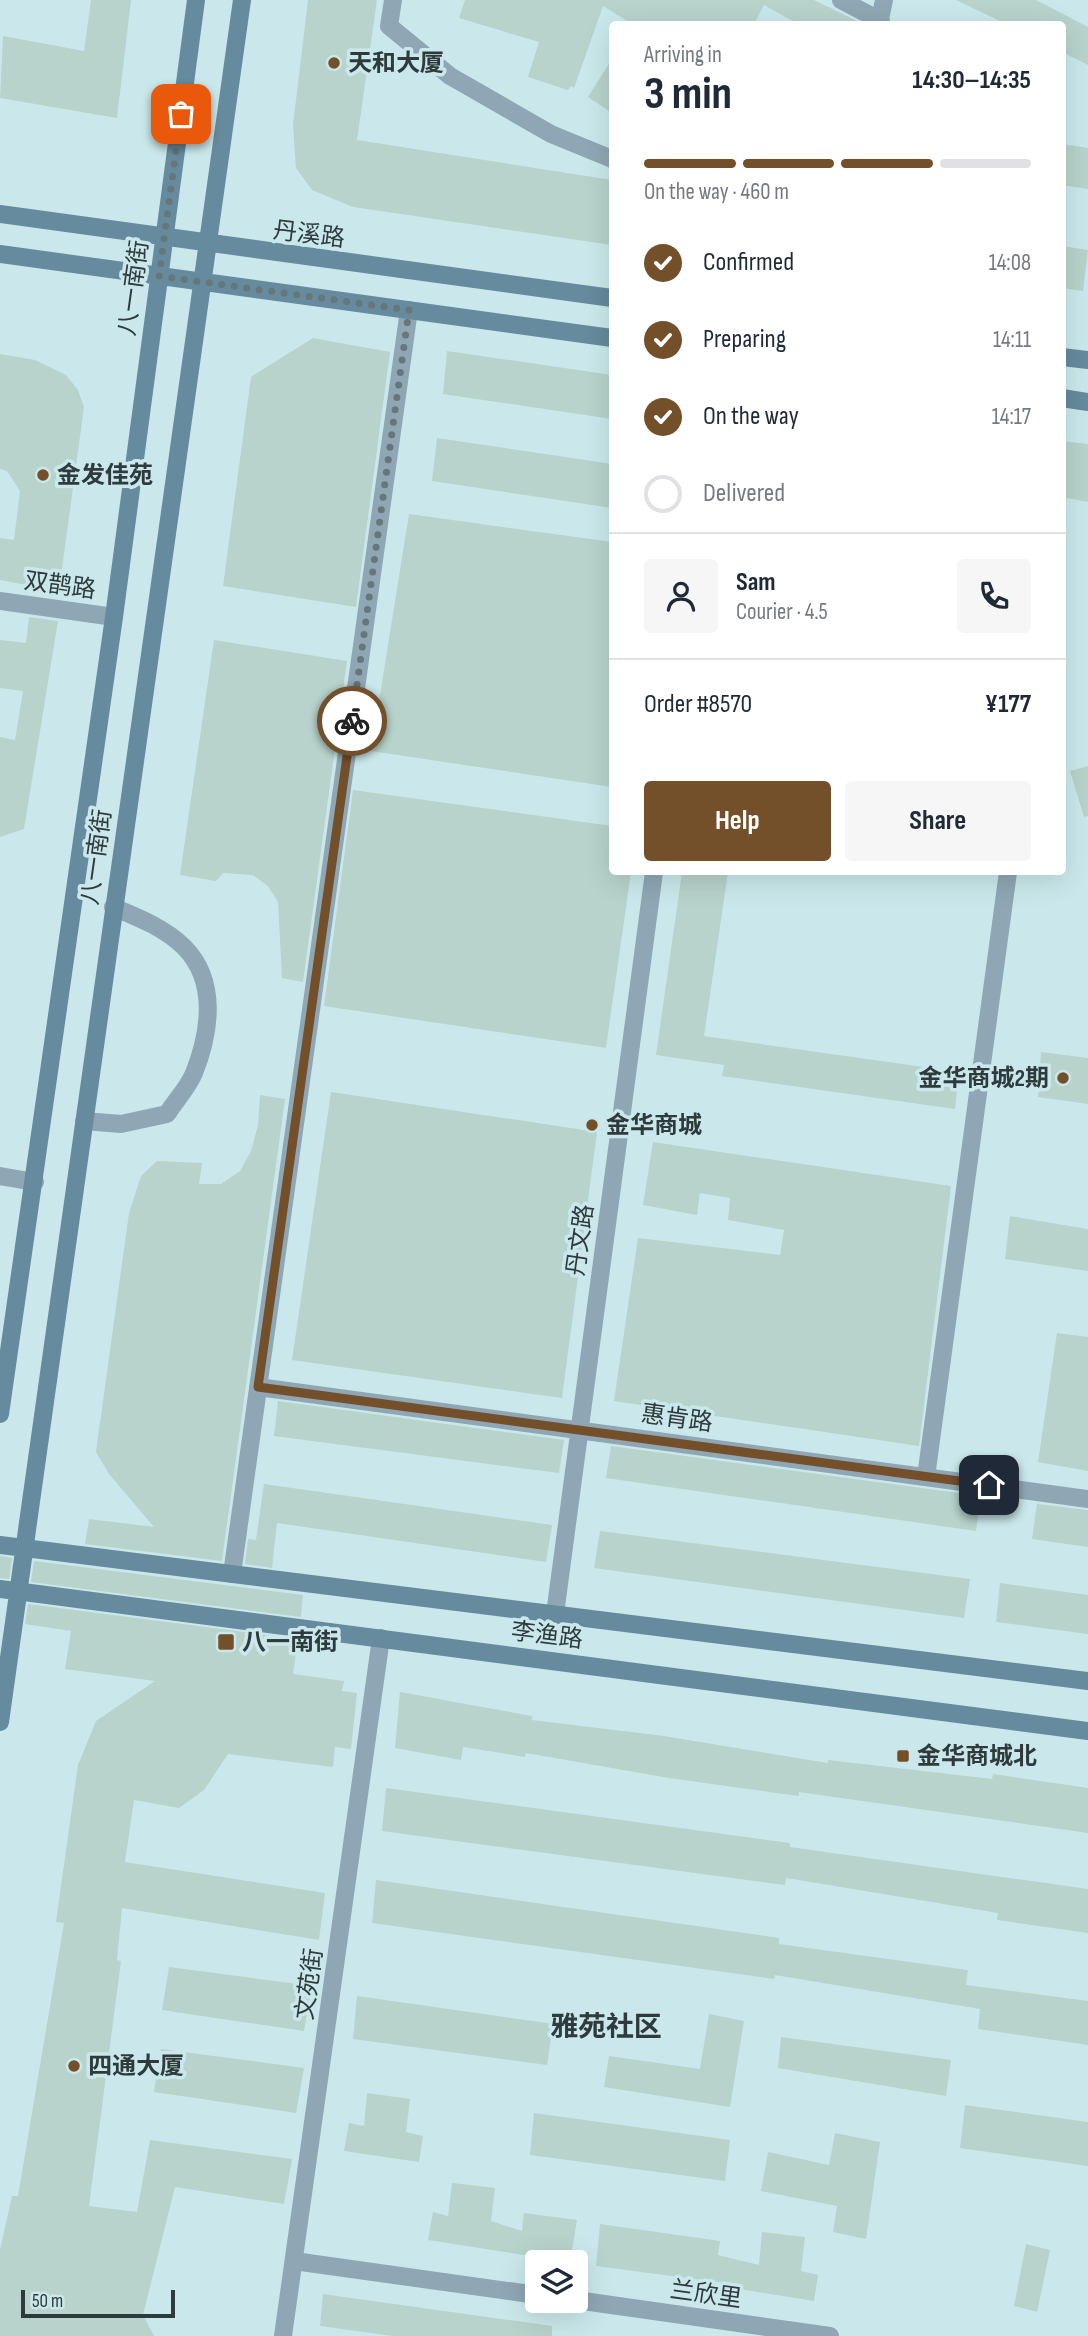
<!DOCTYPE html>
<meta charset="utf-8">
<style>
:root{--surface:#fff;--page:#f6f6f7;--text:#1f2937;--muted:#747a83;--line:#e0e1e3;--accent:#734f2a}
body{margin:0;font-family:"Sofia Sans Condensed","Noto Sans SC",sans-serif;background:var(--page);color:var(--text);height:100vh;display:flex;flex-direction:column;font-size:26px;white-space:nowrap}
*{box-sizing:border-box;margin:0}
p{font-size:23px;color:var(--muted)}
.icon{flex:none;width:38px;height:38px;fill:none;stroke:currentColor;stroke-width:2;stroke-linecap:round;stroke-linejoin:round}
.map{position:relative;flex:1;overflow:hidden}
.panel{position:absolute;left:609px;top:21px;width:457px;height:854px;display:flex;flex-direction:column;background:var(--surface);border-radius:7px;box-shadow:0 7px 28px #0002}
.panel>*{flex:none}
.fabs{position:absolute;left:525px;top:2250px;display:grid;gap:14px}
.fabs a{display:grid;place-items:center;width:63px;height:63px;border-radius:7px;background:var(--surface);box-shadow:0 7px 28px #0002;font-size:35px}
.scale{position:absolute;left:21px;bottom:18px;width:154px;box-sizing:border-box;padding-left:7px;border:4px solid #2e3a3b;border-top:0;font-size:19px;line-height:24px;white-space:nowrap;color:#2e3a3b;-webkit-text-stroke:5px #cae8eb;paint-order:stroke}
.pin{position:absolute;display:grid;place-items:center;width:60px;height:60px;color:#fff;margin:-30px;border-radius:14px;box-shadow:0 4px 10px #0006}
.courier{position:absolute;display:grid;place-items:center;width:70px;height:70px;margin:-35px;border:5px solid #734f2a;border-radius:50%;background:#fff;color:#222;box-shadow:0 2px 9px #0007}
.head em{font-style:normal;font-weight:700}
.head div{display:flex;flex-direction:column-reverse}
.head{display:flex;align-items:center;justify-content:space-between;height:119px;padding:0 35px}
h1{font-size:46px;font-weight:700;line-height:52px}
.bar{display:grid;grid-template-columns:repeat(4,1fr);gap:10px 7px;align-content:center;height:84px;padding:0 35px}
.bar i{height:9px;border-radius:5px;background:var(--line)}
.bar .selected{background:var(--accent)}
.bar p{grid-column:span 4}
.line{display:flex;align-items:center;gap:18px;padding:0 35px;border-top:2px solid var(--line)}
.line div{flex:1}
.round{display:grid;place-items:center;flex:none;width:74px;height:74px;border-radius:7px;background:var(--page)}
ol{padding:0 35px;list-style:none}
li{display:flex;align-items:center;gap:21px;height:77px}
li p{margin-inline-start:auto}
li .icon{padding:7px;border-radius:50%;background:var(--accent);color:#fff;stroke-width:4}
li:last-child{color:var(--muted)}
li i{width:38px;height:38px;border:4px solid var(--line);border-radius:50%}
.action{display:flex;gap:14px;margin-top:auto;padding:14px 35px}
.action a{flex:1;height:80px;border-radius:7px;background:var(--accent);color:#fff;font-size:28px;font-weight:700;line-height:80px;text-align:center}
.action a+a{background:var(--page);color:var(--text)}
.map>svg:first-child{display:block}
.building{fill:#b7d3cb}
.lines{fill:none;stroke-linecap:round;stroke-linejoin:round}
.minor{stroke:#8fa7b4;stroke-width:18}
.secondary{stroke:#668a9e;stroke-width:18}
.done{stroke:#657779;stroke-width:7;stroke-dasharray:0 12.6}
.route{stroke:#734f2a;stroke-width:9}
.poi-dot{fill:#734f2a;stroke:#cae8eb;stroke-width:2.5}
.labels{text-anchor:middle;stroke-width:7;stroke-linejoin:round;paint-order:stroke}
.poi-label{font-size:24px;font-weight:bold;fill:#2e3a3b;stroke:#cae8eb;text-anchor:start}
.street-label{font-size:24px;fill:#2e3a3b;stroke:#cae8eb}
.quarter-label{font-size:28px;font-weight:bold;fill:#2e3a3b;stroke:#cae8eb}
</style>
<div class="map">
<svg width="1088" height="2336" viewBox="0 0 1088 2336">
<rect width="100%" height="100%" fill="#cae8eb"/>
<path class="building" d="M 91,0 L 131,0 L 117,118 L 0,98 L 3,36 L 84,51 Z
M 308,0 L 377,0 L 357,140 L 612,180 L 612,245 L 353,207 L 312,190 L 296,168 L 293,125 Z
M 465,0 L 814,0 L 863,24 L 798,24 L 764,5 L 754,24 L 632,24 L 603,6 L 574,88 L 571,86 L 568,90 L 528,77 L 539,42 L 459,18 Z
M 956,0 L 1036,0 L 1088,27 L 1088,65 L 1062,52 L 1062,24 L 1006,24 Z
M 612,59 L 612,113 L 588,97 Z
M 1062,144 L 1088,148 L 1088,189 L 1062,185 Z
M 1062,246 L 1088,250 L 1083,291 L 1062,288 Z
M 313,338 L 390,352 L 356,607 L 223,586 L 251,377 Z
M 447,351 L 612,375 L 612,419 L 443,394 Z
M 0,354 L 35,360 L 66,375 L 78,390 L 84,407 L 59,591 L 0,580 L 0,538 L 14,540 L 20,491 L 7,471 L 0,469 Z
M 437,438 L 612,464 L 612,508 L 432,481 Z
M 1062,441 L 1088,444 L 1088,502 L 1062,497 Z
M 409,514 L 612,542 L 612,787 L 371,751 Z
M 29,617 L 58,621 L 24,829 L 0,837 L 0,737 L 15,740 L 23,691 L 0,688 L 0,640 L 26,643 Z
M 214,640 L 347,661 L 303,982 L 282,978 L 278,902 L 268,886 L 253,875 L 223,873 L 216,881 L 180,875 Z
M 1088,766 L 1088,816 L 1084,817 L 1070,771 Z
M 353,790 L 612,826 L 612,872 L 631,872 L 606,1048 L 324,1006 Z
M 682,872 L 728,872 L 704,1036 L 959,1072 L 955,1109 L 722,1076 L 724,1065 L 656,1055 Z
M 1041,1052 L 1088,1058 L 1088,1104 L 1038,1097 Z
M 331,1092 L 597,1132 L 562,1398 L 292,1360 Z
M 260,1095 L 285,1099 L 222,1561 L 85,1544 L 89,1519 L 154,1527 L 109,1474 L 96,1452 L 129,1213 L 141,1176 L 157,1161 L 202,1163 L 199,1184 L 221,1184 L 240,1171 L 251,1151 L 258,1125 Z
M 653,1142 L 951,1186 L 919,1446 L 614,1401 L 638,1238 L 780,1255 L 784,1230 L 728,1220 L 730,1198 L 700,1193 L 697,1215 L 643,1205 Z
M 1010,1216 L 1088,1229 L 1088,1271 L 1005,1259 Z
M 1057,1333 L 1088,1337 L 1088,1471 L 1038,1462 Z
M 278,1401 L 564,1440 L 559,1473 L 274,1436 Z
M 611,1446 L 981,1496 L 976,1531 L 606,1478 Z
M 264,1484 L 552,1525 L 546,1562 L 277,1523 L 272,1568 L 245,1564 L 248,1539 L 256,1540 Z
M 1037,1504 L 1088,1510 L 1088,1547 L 1032,1539 Z
M 600,1531 L 970,1579 L 964,1618 L 594,1568 Z
M 0,1556 L 12,1558 L 9,1579 L 0,1578 Z
M 34,1561 L 303,1595 L 301,1617 L 31,1582 Z
M 1000,1583 L 1088,1595 L 1088,1634 L 996,1622 Z
M 28,1604 L 298,1639 L 293,1674 L 344,1681 L 342,1691 L 357,1693 L 351,1749 L 335,1747 L 333,1767 L 228,1754 L 204,1790 L 179,1808 L 134,1800 L 125,1862 L 325,1893 L 319,1940 L 122,1908 L 117,1960 L 121,1961 L 89,2206 L 137,2212 L 150,2140 L 292,2159 L 284,2204 L 175,2187 L 143,2315 L 154,2336 L 0,2336 L 0,2250 L 12,2196 L 18,2196 L 64,1923 L 56,1922 L 78,1765 L 96,1721 L 155,1681 L 65,1669 L 71,1631 L 25,1624 Z
M 400,1692 L 532,1716 L 532,1720 L 664,1736 L 828,1763 L 828,1760 L 992,1779 L 993,1774 L 1088,1788 L 1088,1833 L 799,1792 L 799,1796 L 669,1778 L 526,1753 L 525,1757 L 463,1747 L 461,1760 L 395,1748 Z
M 386,1788 L 790,1843 L 790,1847 L 1088,1889 L 1088,1933 L 997,1920 L 998,1913 L 786,1878 L 785,1885 L 382,1831 Z
M 376,1880 L 779,1938 L 779,1944 L 968,1970 L 966,1985 L 1088,2001 L 1088,2045 L 978,2029 L 980,2009 L 775,1975 L 774,1979 L 372,1923 Z
M 169,1967 L 312,1986 L 304,2031 L 162,2010 Z
M 357,1996 L 553,2024 L 547,2065 L 353,2039 Z
M 709,2014 L 744,2021 L 730,2107 L 604,2087 L 609,2056 L 700,2069 Z
M 781,2037 L 951,2060 L 946,2096 L 778,2068 Z
M 161,2049 L 304,2068 L 296,2113 L 154,2092 Z
M 367,2093 L 410,2099 L 406,2132 L 423,2136 L 419,2162 L 344,2151 L 349,2123 L 364,2126 Z
M 965,2105 L 1088,2122 L 1088,2166 L 960,2148 Z
M 534,2113 L 730,2140 L 725,2181 L 530,2155 Z
M 835,2133 L 880,2142 L 866,2239 L 833,2232 L 837,2206 L 761,2191 L 768,2152 L 829,2165 Z
M 452,2183 L 495,2188 L 491,2221 L 522,2231 L 524,2213 L 577,2220 L 570,2262 L 428,2240 L 433,2212 L 448,2216 Z
M 600,2224 L 720,2241 L 718,2255 L 759,2265 L 762,2232 L 805,2237 L 801,2271 L 818,2275 L 814,2301 L 739,2289 L 740,2285 L 596,2266 Z
M 1026,2244 L 1050,2250 L 1037,2312 L 1014,2306 Z
M 323,2294 L 552,2326 L 552,2336 L 393,2336 L 320,2326 Z"/>
<g class="lines">
<path class="minor" d="M 393,0 L 389,26 L 450,76 L 551,134 L 612,159
M 841,0 L 881,21
M 879,24 L 884,0
M 0,601 L 114,617
M 84,1121 L 121,1124 L 167,1114 C 175,1101 188,1088 194,1073 C 210,1033 218,981 184,947 C 165,928 137,917 113,907
M 0,1176 L 35,1182
M 258,1387 L 1088,1499
M 926,1477 L 1008,872
M 232,1574 L 409,310
M 555,1614 L 654,872
M 294,2261 L 537,2295
M 576,2300 L 830,2336
M 283,2336 L 381,1638"/>
<path class="secondary" d="M 0,214 L 612,298
M 0,254 L 612,338
M 1062,357 L 1088,360
M 1062,398 L 1088,402
M 0,1414 L 114,617 L 196,0
M 0,1545 L 1088,1681
M 0,1589 L 1088,1731
M 0,1722 L 242,0"/>
</g>
<g class="lines">
<path class="done" d="M 181,114 L 159,276 L 409,310 L 352,721"/>
<path class="route" d="M 352,721 L 258,1387 L 989,1485"/>
</g>
<g class="poi-dot">
<circle cx="334" cy="63" r="7"/>
<circle cx="43" cy="475" r="7"/>
<circle cx="1063" cy="1078" r="7"/>
<circle cx="592" cy="1125" r="7"/>
<rect x="217" y="1633" width="18" height="18" rx="3.5"/>
<rect x="896" y="1749" width="14" height="14" rx="3.5"/>
<circle cx="74" cy="2066" r="7"/>
</g>
<g class="labels">
<g class="poi-label">
<text x="348" y="71">天和大厦</text>
<text x="57" y="483">金发佳苑</text>
<text x="1049" y="1086" text-anchor="end">金华商城2期</text>
<text x="606" y="1133">金华商城</text>
<text x="242" y="1650">八一南街</text>
<text x="917" y="1764">金华商城北</text>
<text x="88" y="2074">四通大厦</text>
</g>
<g class="street-label">
<text transform="translate(309 234) rotate(7)" y="8">丹溪路</text>
<text transform="translate(133 288) rotate(-82)" y="8">八一南街</text>
<text transform="translate(60 585) rotate(8)" y="8">双鹊路</text>
<text transform="translate(96 857) rotate(-82)" y="8">八一南街</text>
<text transform="translate(580 1240) rotate(-82)" y="8">丹文路</text>
<text transform="translate(677 1418) rotate(8)" y="8">惠肯路</text>
<text transform="translate(547 1635) rotate(7)" y="8">李渔路</text>
<text transform="translate(309 1984) rotate(-82)" y="8">文苑街</text>
<text transform="translate(706 2294) rotate(8)" y="8">兰欣里</text>
</g>
<g class="quarter-label">
<text x="606" y="2036">雅苑社区</text>
</g>
</g>
</svg>
<div class="fabs">
<a><svg class="icon" aria-label="layers" viewBox="0 0 24 24"><path d="M12 4l9 5-9 5-9-5zM3 14l9 5 9-5"/></svg></a>
</div>
<div class="scale">50 m</div>
<div class="pin" style="left:181px;top:114px;background:#ea580c"><svg class="icon" aria-label="bag" viewBox="0 0 24 24"><path d="M5 8h14l-1 12H6zM9 8a3 3 0 0 1 6 0"/></svg></div>
<div class="pin" style="left:989px;top:1485px;background:#1f2937"><svg class="icon" aria-label="home" viewBox="0 0 24 24"><path d="M3 11l9-7 9 7M6 9v11h12V9"/></svg></div>
<div class="courier" style="left:352px;top:721px"><svg class="icon" aria-label="bike" viewBox="0 0 24 24"><circle cx="6" cy="16" r="4"/><circle cx="18" cy="16" r="4"/><path d="M6 16l4-8h5l3 8M10 8l3 8H6M13 5h3"/></svg></div>
<section class="panel">
<div class="head"><div><h1>3 min</h1><p>Arriving in</p></div><em>14:30–14:35</em></div>
<div class="bar"><i class="selected"></i><i class="selected"></i><i class="selected"></i><i></i><p>On the way · 460 m</p></div>
<ol>
<li><svg class="icon" aria-label="check" viewBox="0 0 24 24"><path d="M5 12l5 5 9-10"/></svg>Confirmed<p>14:08</p></li>
<li><svg class="icon" aria-label="check" viewBox="0 0 24 24"><path d="M5 12l5 5 9-10"/></svg>Preparing<p>14:11</p></li>
<li><svg class="icon" aria-label="check" viewBox="0 0 24 24"><path d="M5 12l5 5 9-10"/></svg>On the way<p>14:17</p></li>
<li><i></i>Delivered</li>
</ol>
<div class="line" style="height:126px"><a class="round"><svg class="icon" aria-label="person" viewBox="0 0 24 24"><circle cx="12" cy="8" r="4"/><path d="M4 21q1-7 8-7t8 7"/></svg></a><div><b>Sam</b><p>Courier · 4.5</p></div><a class="round"><svg class="icon" aria-label="phone" viewBox="0 0 24 24"><path d="M5 4h4l2 5-3 2q2 4 5 5l2-3 5 2v4C11 20 4 13 5 4z"/></svg></a></div>
<div class="line" style="height:91px"><div>Order #8570</div><b>¥177</b></div>
<div class="action"><a>Help</a><a>Share</a></div>
</section>
</div>
